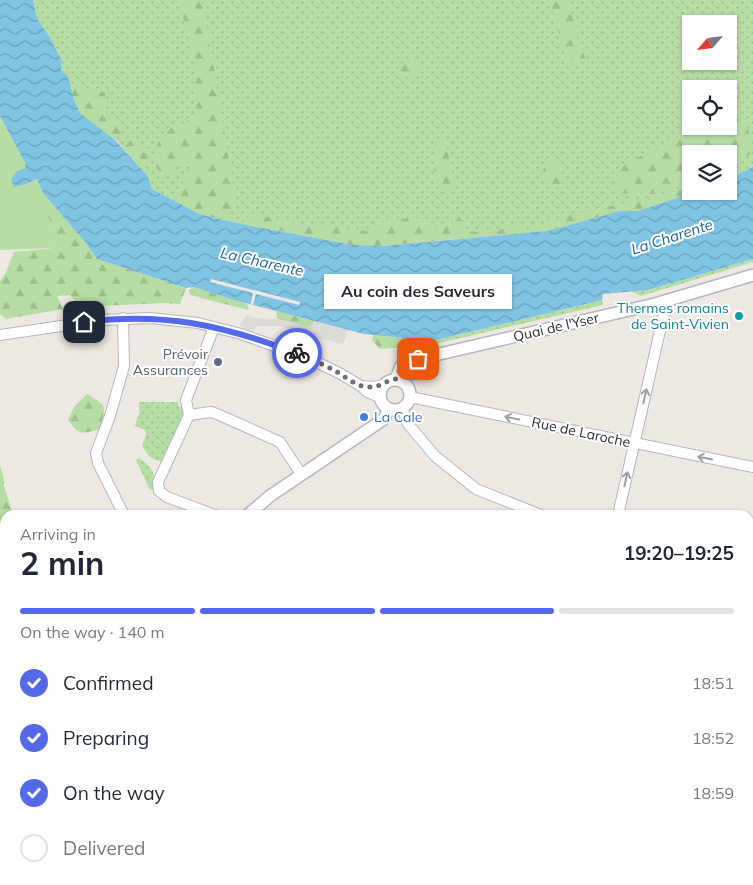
<!DOCTYPE html>
<meta charset="utf-8">
<style>
:root{--surface:#fff;--page:#f6f6f7;--text:#1f2937;--muted:#747a83;--line:#e0e1e3;--accent:#5469e7}
body{margin:0;font-family:Mulish,sans-serif;background:var(--page);color:var(--text);height:100vh;display:flex;flex-direction:column;font-size:19px;white-space:nowrap}
*{box-sizing:border-box;margin:0}
p{font-size:16px;color:var(--muted)}
.icon{flex:none;width:28px;height:28px;fill:none;stroke:currentColor;stroke-width:2;stroke-linecap:round;stroke-linejoin:round}
.map{position:relative;flex:1;overflow:hidden}
.side{position:absolute;left:0px;top:510px;width:754px;height:375px;display:flex;flex-direction:column;background:var(--surface);border-radius:15px 15px 0 0;box-shadow:0 1px 4px #0004}
.side>*{flex:none}
.needle{width:32px;rotate:242deg}
.tools{position:absolute;left:682px;top:15px;display:grid;gap:10px}
.tools a{display:grid;place-items:center;width:55px;height:55px;border-radius:0px;background:var(--surface);box-shadow:0 1px 4px #0004;font-size:25px}
.pin{position:absolute;display:grid;place-items:center;width:42px;height:42px;color:#fff;margin:-21px;border-radius:10px;box-shadow:0 2px 8px #0006}
.courier{position:absolute;display:grid;place-items:center;width:50px;height:50px;margin:-25px;border:4px solid #5469e7;border-radius:50%;background:#fff;color:#222;box-shadow:0 1px 6px #0007}
.bubble{position:absolute;height:35px;border-radius:0px;background:var(--surface);box-shadow:0 1px 4px #0004;font-size:16px;font-weight:700;line-height:35px;text-align:center}
.summary em{font-style:normal;font-weight:700}
.summary div{display:flex;flex-direction:column-reverse}
.summary{display:flex;align-items:center;justify-content:space-between;height:85px;padding:0 20px}
h1{font-size:32px;font-weight:700;line-height:38px}
.bar{display:grid;grid-template-columns:repeat(4,1fr);gap:8px 5px;align-content:center;height:60px;padding:0 20px}
.bar i{height:6px;border-radius:4px;background:var(--line)}
.bar .current{background:var(--accent)}
.bar p{grid-column:span 4}
ol{padding:0 20px;list-style:none}
li{display:flex;align-items:center;gap:15px;height:55px}
li p{margin-inline-start:auto}
li .icon{padding:5px;border-radius:50%;background:var(--accent);color:#fff;stroke-width:4}
li:last-child{color:var(--muted)}
li i{width:28px;height:28px;border:2px solid var(--line);border-radius:50%}
.map>svg:first-child{display:block}
.grass{fill:url(#grass-dots);fill-rule:evenodd}
.forest{fill:url(#forest-firs)}
.cemetery{fill:url(#cemetery-stones)}
.park{fill:#b5dda4}
.plaza{fill:#dddbd7}
.water{fill:url(#water-waves)}
.pier{fill:#ede8e1}
.lines{fill:none;stroke-linecap:round;stroke-linejoin:round}
.minor-casing{stroke:#b4b6bf;stroke-width:12}
.tertiary-casing{stroke:#b4b6bf;stroke-width:14}
.minor{stroke:#fff;stroke-width:10}
.tertiary{stroke:#fff;stroke-width:11}
.oneway{stroke:#a0a0a0}
.done{stroke:#706e6c;stroke-width:5;stroke-dasharray:0 9}
.route{stroke:#5469e7;stroke-width:6}
.culture-dot{fill:#0f9aa8;stroke:#fff;stroke-width:2}
.service-dot{fill:#5c6f8a;stroke:#fff;stroke-width:2}
.shop-dot{fill:#3f7fe0;stroke:#fff;stroke-width:2}
.labels{text-anchor:middle;stroke-width:4;stroke-linejoin:round;paint-order:stroke}
.culture-label{font-size:14px;fill:#0d838f;stroke:#fff;text-anchor:end}
.street-label{font-size:14px;fill:#2d2d2d;stroke:#fff}
.service-label{font-size:14px;fill:#4e5e75;stroke:#fff;text-anchor:end}
.shop-label{font-size:14px;fill:#366cbe;stroke:#fff;text-anchor:start}
.water-label{font-size:15px;font-style:italic;fill:#1c6491;stroke:#fff}
</style>
<div class="map">
<svg width="753" height="885" viewBox="0 0 753 885">
<defs>
<pattern id="grass-dots" width="8" height="8" patternUnits="userSpaceOnUse" patternTransform="scale(1.25)"><rect width="8" height="8" fill="#b5dda4"/><path d="M2 2h.1M6 6h.1" fill="none" stroke="#9cbe8e" stroke-width="1.8" stroke-linecap="round"/></pattern>
<pattern id="forest-firs" width="22" height="20" patternUnits="userSpaceOnUse" patternTransform="scale(1.25)"><rect width="22" height="20" fill="#b5dda4"/><path d="M5 1l3.5 6h-7zM16 11l3.5 6h-7z" fill="#9cbe8e"/></pattern>
<pattern id="cemetery-stones" width="16" height="16" patternUnits="userSpaceOnUse" patternTransform="scale(1.25)"><rect width="16" height="16" fill="#c6d5ba"/><path d="M2 7V4a2 2 0 0 1 4 0v3zM10 15v-3a2 2 0 0 1 4 0v3z" fill="#aab7a0"/></pattern>
<pattern id="water-waves" width="16" height="10" patternUnits="userSpaceOnUse" patternTransform="scale(1.25)"><rect width="16" height="10" fill="#80c4e3"/><path d="M0 5q4-4 8 0t8 0" fill="none" stroke="#69a0b8"/></pattern>
</defs>
<rect width="100%" height="100%" fill="#ede8e1"/>
<path class="grass" d="M 33,0 L 753,0 L 753,167 L 729,179 L 729,154 L 691,154 L 691,191 L 697,191 L 547,231 L 456,239 L 246,225 L 199,214 L 152,189 L 147,175 L 116,140 L 80,113 L 61,70 L 61,59 L 48,34 L 37,19 ZM 691,24 L 729,24 L 729,61 L 691,61 ZM 691,89 L 729,89 L 729,126 L 691,126 Z
M 753,259 L 753,262 L 641,296 L 631,291 L 648,290 Z
M 602,300 L 603,305 L 435,344 L 420,345 L 423,342 L 421,340 L 432,341 Z
M 139,402 L 178,402 L 179,407 L 183,407 L 182,417 L 161,461 C 151,460 147,454 142,446 L 146,435 L 145,430 L 135,426 L 139,414 Z
M 139,458 C 155,469 153,471 155,489 L 150,490 L 136,460 Z"/>
<path class="forest" d="M 179,0 L 202,0 L 204,8 L 236,201 L 228,221 L 199,214 L 170,199 L 187,177 L 190,164 L 178,165 L 172,175 L 164,177 L 156,167 C 157,159 156,147 159,140 C 165,123 186,130 194,113 C 204,92 185,25 179,0 Z
M 549,0 L 567,0 L 570,12 L 578,29 L 577,37 L 582,48 L 585,59 L 578,65 L 567,61 Z
M 415,60 L 420,69 L 417,75 L 412,78 L 402,75 L 399,69 C 402,61 407,61 415,60 Z
M 83,86 L 105,93 L 105,106 L 103,118 L 112,116 L 120,120 L 121,132 L 115,140 L 80,113 L 74,100 L 70,88 Z
M 737,108 C 746,122 753,136 751,154 L 729,165 L 729,154 L 691,154 L 691,182 C 667,192 642,200 616,191 L 615,179 L 623,165 L 700,126 L 729,126 L 729,112 Z
M 441,137 L 446,142 L 454,183 L 452,189 L 443,191 L 434,177 L 436,140 Z
M 130,141 L 138,141 L 148,156 L 149,165 L 139,166 L 123,148 Z
M 551,159 C 561,164 562,171 563,182 L 556,188 L 544,182 C 541,172 543,166 551,159 Z
M 691,186 L 691,191 L 697,191 L 638,211 L 620,211 L 547,231 L 535,232 L 537,226 C 587,207 641,203 691,186 Z
M 53,204 L 86,243 L 97,259 L 186,288 L 180,304 L 164,303 L 81,307 L 70,295 L 57,296 L 63,309 L 6,319 L 0,314 L 0,281 L 5,274 L 14,252 L 54,248 L 57,239 L 45,209 Z
M 455,213 L 464,222 L 466,230 L 472,232 L 498,231 L 507,226 L 523,228 L 525,233 L 383,246 L 354,245 L 242,224 L 245,218 L 256,215 L 301,224 L 366,231 L 391,217 L 435,223 L 436,229 L 439,226 L 449,229 L 453,222 Z
M 194,287 L 247,304 L 249,308 L 248,310 L 190,295 L 189,290 Z
M 276,311 L 314,321 L 310,327 L 277,319 Z
M 373,335 L 421,340 L 423,342 L 419,346 L 380,349 L 372,340 Z
M 87,394 C 108,407 106,405 100,429 C 81,434 80,436 68,420 L 74,407 Z
M 0,465 L 3,475 L 4,485 L 13,515 L 5,515 L 5,541 L 0,536 Z"/>
<path class="cemetery" d="M 753,855 L 753,885 L 695,885 L 693,880 L 749,880 L 749,857 Z"/>
<path class="park" d="M 0,116 L 25,163 L 25,168 L 15,187 L 26,184 L 37,179 L 43,193 L 53,204 L 45,209 L 57,239 L 54,248 L 0,250 Z"/>
<path class="plaza" d="M 246,315 L 256,318 L 277,319 L 310,327 L 314,321 L 348,330 L 343,344 L 313,337 L 279,326 L 257,326 L 253,331 L 240,326 Z"/>
<path class="water" d="M 0,0 L 33,0 L 37,19 L 48,34 L 61,59 L 61,70 L 68,77 L 74,100 L 80,113 L 115,140 L 147,175 L 152,189 L 199,214 L 246,225 L 354,245 L 383,246 L 547,231 L 620,211 L 638,211 L 697,191 L 729,191 L 729,179 L 753,167 L 753,259 L 648,290 L 603,294 L 602,300 L 432,341 L 364,334 L 234,300 L 194,287 L 186,288 L 97,259 L 86,243 L 43,193 L 37,179 L 26,184 L 15,187 L 11,180 L 16,172 L 25,168 L 25,163 L 0,116 Z"/>
<path class="pier" d="M 211,279 L 300,302 L 299,305 L 256,294 L 252,308 L 250,307 L 253,293 L 210,282 Z"/>
<g class="lines">
<g class="minor-casing">
<path id="minor" d="M 123,318 L 124,366 L 110,416 L 96,453 L 98,463 L 124,515
M 214,327 L 186,400 L 189,415 L 158,482 L 159,491 L 167,497 L 215,515
M 0,335 L 102,320 L 150,318 L 198,323 L 241,334 L 308,358 L 341,374 L 361,386 L 367,392 L 379,397
M 362,386 L 374,387 L 383,385
M 410,397 L 753,467
M 402,408 L 408,424 L 435,456 L 476,489 L 541,515
M 189,415 L 211,412 L 217,414 L 280,442 L 301,474
M 618,515 L 667,300
M 749,576 L 753,576
M 749,638 L 753,636
M 0,642 L 5,640
M 523,880 L 524,885
M 566,880 L 567,885
M 176,885 L 185,880"/>
</g>
<g class="tertiary-casing">
<path id="tertiary" d="M 396,379 L 401,366 L 418,359 L 655,304 L 753,275
M380 395a15 15 0 1 1 30 0a15 15 0 1 1-30 0Z
M 248,515 L 270,496 L 384,419 L 389,409
M 64,885 L 67,880"/>
</g>
<use href="#minor" class="minor"/>
<use href="#tertiary" class="tertiary"/>
</g>
<defs><path id="oneway-shaft" d="M-6 0H5M1.5-3L5.5 0L1.5 3" fill="none" stroke-width="1.6" stroke-linecap="round" stroke-linejoin="round" transform="scale(1.25)"/></defs>
<g class="oneway">
<use href="#oneway-shaft" transform="translate(645 396) rotate(-77)"/>
<use href="#oneway-shaft" transform="translate(512 418) rotate(-168)"/>
<use href="#oneway-shaft" transform="translate(705 458) rotate(-169)"/>
<use href="#oneway-shaft" transform="translate(626 479) rotate(-77)"/>
</g>
<g class="lines">
<path class="done" d="M 297,353 C 309,358 322,364 334,370 C 345,376 356,387 369,387 C 379,388 386,380 396,379 L 401,366 L 418,359"/>
<path class="route" d="M 84,322 C 165,312 221,325 297,353"/>
</g>
<circle class="culture-dot" cx="739" cy="316" r="5"/>
<circle class="service-dot" cx="218" cy="362" r="5"/>
<circle class="shop-dot" cx="364" cy="417" r="5"/>
<g class="labels">
<g class="culture-label">
<text x="729" y="313">Thermes romains<tspan x="729" dy="16">de Saint-Vivien</tspan></text>
</g>
<g class="street-label">
<text transform="translate(556 327) rotate(-13)" y="5">Quai de l'Yser</text>
<text transform="translate(581 432) rotate(12)" y="5">Rue de Laroche</text>
</g>
<g class="service-label">
<text x="208" y="359">Prévoir<tspan x="208" dy="16">Assurances</tspan></text>
</g>
<g class="shop-label">
<text x="374" y="422">La Cale</text>
</g>
<g class="water-label">
<text transform="translate(672 237) rotate(-18)" y="5">La Charente</text>
<text transform="translate(262 262) rotate(13)" y="5">La Charente</text>
</g>
</g>
</svg>
<div class="tools">
<a><svg class="needle" viewBox="-14 -14 28 28"><path d="M0-13l5 13h-10z" fill="#e53935"/><path d="M0 13l5-13h-10z" fill="#747a83"/></svg></a>
<a><svg class="icon" aria-label="locate" viewBox="0 0 24 24"><circle cx="12" cy="12" r="6"/><path d="M12 2v4M12 18v4M2 12h4M18 12h4"/></svg></a>
<a><svg class="icon" aria-label="layers" viewBox="0 0 24 24"><path d="M12 4l9 5-9 5-9-5zM3 14l9 5 9-5"/></svg></a>
</div>
<div class="pin" style="left:418px;top:359px;background:#ea580c"><svg class="icon" aria-label="bag" viewBox="0 0 24 24"><path d="M5 8h14l-1 12H6zM9 8a3 3 0 0 1 6 0"/></svg></div>
<div class="pin" style="left:84px;top:322px;background:#1f2937"><svg class="icon" aria-label="home" viewBox="0 0 24 24"><path d="M3 11l9-7 9 7M6 9v11h12V9"/></svg></div>
<div class="courier" style="left:297px;top:353px"><svg class="icon" aria-label="bike" viewBox="0 0 24 24"><circle cx="6" cy="16" r="4"/><circle cx="18" cy="16" r="4"/><path d="M6 16l4-8h5l3 8M10 8l3 8H6M13 5h3"/></svg></div>
<div class="bubble" style="left:324px;top:274px;width:188px">Au coin des Saveurs</div>
<section class="side">
<div class="summary"><div><h1>2 min</h1><p>Arriving in</p></div><em>19:20–19:25</em></div>
<div class="bar"><i class="current"></i><i class="current"></i><i class="current"></i><i></i><p>On the way · 140 m</p></div>
<ol>
<li><svg class="icon" aria-label="check" viewBox="0 0 24 24"><path d="M5 12l5 5 9-10"/></svg>Confirmed<p>18:51</p></li>
<li><svg class="icon" aria-label="check" viewBox="0 0 24 24"><path d="M5 12l5 5 9-10"/></svg>Preparing<p>18:52</p></li>
<li><svg class="icon" aria-label="check" viewBox="0 0 24 24"><path d="M5 12l5 5 9-10"/></svg>On the way<p>18:59</p></li>
<li><i></i>Delivered</li>
</ol>
</section>
</div>
